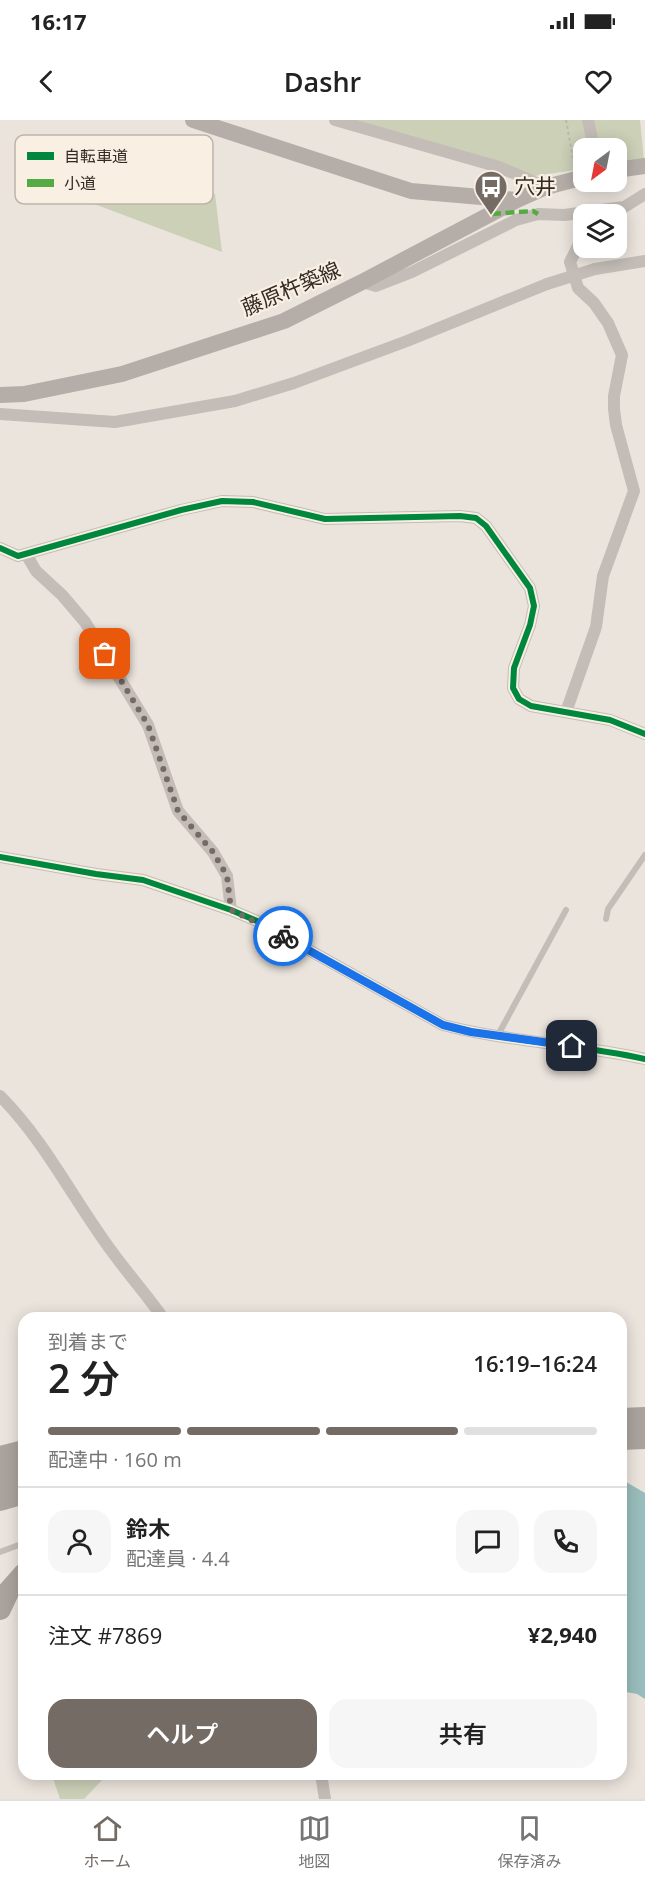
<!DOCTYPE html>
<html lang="ja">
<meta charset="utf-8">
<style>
:root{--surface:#fff;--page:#f6f6f6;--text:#222;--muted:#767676;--line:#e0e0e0;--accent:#746b65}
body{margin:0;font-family:"Open Sans","Noto Sans JP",sans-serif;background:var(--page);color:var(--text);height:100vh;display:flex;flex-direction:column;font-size:22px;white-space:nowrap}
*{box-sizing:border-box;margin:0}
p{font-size:20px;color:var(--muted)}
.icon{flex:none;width:33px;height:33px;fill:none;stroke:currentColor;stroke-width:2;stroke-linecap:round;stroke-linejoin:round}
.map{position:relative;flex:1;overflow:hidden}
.side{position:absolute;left:18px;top:1192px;width:609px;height:468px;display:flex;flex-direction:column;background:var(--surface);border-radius:18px;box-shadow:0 3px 15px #0003}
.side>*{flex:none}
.needle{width:39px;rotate:212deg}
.tools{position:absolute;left:573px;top:18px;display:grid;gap:12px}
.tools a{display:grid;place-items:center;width:54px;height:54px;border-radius:12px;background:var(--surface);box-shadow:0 3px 15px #0003;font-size:30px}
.pin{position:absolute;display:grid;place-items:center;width:51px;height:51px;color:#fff;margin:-26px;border-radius:12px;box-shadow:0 3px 9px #0006}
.courier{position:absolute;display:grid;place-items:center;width:60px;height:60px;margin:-30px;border:4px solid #1a73e8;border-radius:50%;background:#fff;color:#222;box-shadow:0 2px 8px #0007}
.overview em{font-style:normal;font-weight:600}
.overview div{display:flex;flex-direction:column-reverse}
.overview{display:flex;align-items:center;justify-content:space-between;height:102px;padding:0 30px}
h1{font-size:39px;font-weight:600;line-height:45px}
.bar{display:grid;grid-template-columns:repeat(4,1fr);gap:9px 6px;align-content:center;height:72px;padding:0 30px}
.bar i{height:8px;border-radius:4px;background:var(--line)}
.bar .current{background:var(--accent)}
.bar p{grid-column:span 4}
.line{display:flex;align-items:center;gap:15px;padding:0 30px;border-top:2px solid var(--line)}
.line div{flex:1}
.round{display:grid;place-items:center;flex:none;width:63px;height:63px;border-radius:18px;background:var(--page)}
.action{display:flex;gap:12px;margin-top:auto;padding:12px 30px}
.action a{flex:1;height:69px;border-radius:18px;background:var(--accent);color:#fff;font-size:24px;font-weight:600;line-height:69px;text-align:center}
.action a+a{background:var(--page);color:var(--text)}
.status{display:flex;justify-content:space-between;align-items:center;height:42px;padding:0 30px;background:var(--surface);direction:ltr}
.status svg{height:16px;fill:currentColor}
header{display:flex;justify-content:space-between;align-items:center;height:78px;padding:0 30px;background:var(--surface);font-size:27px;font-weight:600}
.menu{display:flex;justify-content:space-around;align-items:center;height:84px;border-top:2px solid var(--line);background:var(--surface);font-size:16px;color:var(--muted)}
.menu a{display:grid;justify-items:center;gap:3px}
.menu .current{color:var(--accent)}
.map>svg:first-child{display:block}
.green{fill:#ccd0b7}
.water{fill:#99bdbc}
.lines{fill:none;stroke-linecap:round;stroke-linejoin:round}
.path{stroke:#bdb5af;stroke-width:2;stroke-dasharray:3 3;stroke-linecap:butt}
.lane{stroke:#c4bdb7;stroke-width:6}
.street{stroke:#c4bdb7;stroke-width:12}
.secondary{stroke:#b5ada7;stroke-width:16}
.highway{stroke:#aaa39d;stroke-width:22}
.street-bridge{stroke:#c4bdb7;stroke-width:12}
.quiet{stroke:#54ab44;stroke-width:4.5;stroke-dasharray:9 4.5;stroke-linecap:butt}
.cycleway-casing{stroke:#f9efe3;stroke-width:10}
.cycleway{stroke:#00873e;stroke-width:6}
.done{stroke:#746b65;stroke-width:6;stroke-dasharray:0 10.8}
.route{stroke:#1a73e8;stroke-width:8}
.labels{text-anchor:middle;stroke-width:4.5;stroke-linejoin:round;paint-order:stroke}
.poi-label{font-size:21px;fill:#342a25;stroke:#f9efe3;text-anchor:start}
.street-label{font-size:21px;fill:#342a25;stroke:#f9efe3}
.key{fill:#f9efe3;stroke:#beb4aa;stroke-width:1.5}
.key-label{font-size:16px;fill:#342a25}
</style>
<div class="status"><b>16:17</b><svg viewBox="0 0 49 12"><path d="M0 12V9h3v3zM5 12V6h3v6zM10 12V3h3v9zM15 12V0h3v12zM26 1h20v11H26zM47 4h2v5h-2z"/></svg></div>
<header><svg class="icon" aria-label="back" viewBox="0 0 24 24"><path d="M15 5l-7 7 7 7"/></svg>Dashr<svg class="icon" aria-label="heart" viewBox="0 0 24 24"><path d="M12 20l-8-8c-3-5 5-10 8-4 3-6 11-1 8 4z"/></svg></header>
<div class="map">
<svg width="645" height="1679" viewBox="0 0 645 1679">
<rect width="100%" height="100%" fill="#ebe4dd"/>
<path class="green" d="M 354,0 L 640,0 L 644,40 L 617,44 L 616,28 L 584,28 L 583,49 L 534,56 Z
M 58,30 L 215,74 L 222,132 L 33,61 Z
M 52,1655 L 52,1654 L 107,1655 L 84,1679 L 60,1679 Z"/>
<path class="water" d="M 621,1359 L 645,1373 L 645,1579 L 637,1574 L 621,1571 Z"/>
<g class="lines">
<path class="path" d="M 566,0 L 574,44"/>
<path class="lane" d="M 606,799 L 608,789 L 645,735
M 498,915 L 566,790
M 0,1432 L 24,1423"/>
<path class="street" d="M 335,0 L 499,47 L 546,67
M 588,0 L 594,28
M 618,91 L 645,74
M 595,149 L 645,141
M 362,162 L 376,166 L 412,152 L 516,100 L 538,94 L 564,95 L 624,87
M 0,294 L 115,302 L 235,281 L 294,263 L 407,221 L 547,164
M 0,428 L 18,436 L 181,390 L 222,381 L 253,382 L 325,399 L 460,396 L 476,398 L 486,406 L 530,468 L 534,486 L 530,505 L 514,548 L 513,568 L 519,579 L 531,586 L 610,600 L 645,614
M 26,434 L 36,451 L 62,475 L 85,502 L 148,605 L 178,691 L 213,732 L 227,756 L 231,790
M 566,592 L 596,507 L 603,456 L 634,371 L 616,305 L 614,289 L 614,276 L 622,235 L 608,203 L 594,183 L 578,168 L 570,142 L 579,124 L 584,120
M 0,737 L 96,754 L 143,760 L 231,790 L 257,801 L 443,905 C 509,922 578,924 645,939
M 0,976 C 46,1022 74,1081 113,1133 C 129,1155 147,1175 163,1198
M 321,1654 L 325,1679"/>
<path class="secondary" d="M 193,0 L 411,71 L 517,80
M 616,50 L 645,46
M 0,275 L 24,274 L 122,254 L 284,201 L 362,162 L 517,80 L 546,67 L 584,57"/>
<path class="highway" d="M 621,1299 L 645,1298
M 621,1319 L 645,1318
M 0,1337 L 24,1331
M 0,1359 L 24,1352
M 0,1380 L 24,1373
M 0,1489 L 8,1472 L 24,1454"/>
<path class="street-bridge" d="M 547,164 L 595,149"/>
<path class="quiet" d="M 492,94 L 533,91 L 538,94"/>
<g class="cycleway-casing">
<path id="cycleway" d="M 0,428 L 18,436 L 181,390 L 222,381 L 253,382 L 325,399 L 460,396 L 476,398 L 486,406 L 530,468 L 534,486 L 530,505 L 514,548 L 513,568 L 519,579 L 531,586 L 610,600 L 645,614
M 0,737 L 96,754 L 143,760 L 231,790 L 257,801 L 443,905 C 509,922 578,924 645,939"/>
</g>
<use href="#cycleway" class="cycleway"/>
</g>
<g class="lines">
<path class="done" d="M 105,534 L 148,605 L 178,691 L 213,732 L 227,756 L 231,790 L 283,816"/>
<path class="route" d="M 283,816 L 443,905 L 471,912 L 572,926"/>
</g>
<defs>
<g id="bus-pin" transform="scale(1.725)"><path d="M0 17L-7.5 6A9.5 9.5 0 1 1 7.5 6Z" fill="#746b65" stroke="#f9efe3"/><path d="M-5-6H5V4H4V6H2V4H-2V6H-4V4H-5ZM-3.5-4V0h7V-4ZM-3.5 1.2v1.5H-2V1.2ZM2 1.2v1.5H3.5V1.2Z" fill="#fff"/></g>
</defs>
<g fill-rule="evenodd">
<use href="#bus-pin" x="491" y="67"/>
</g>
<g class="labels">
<g class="poi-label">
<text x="514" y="74">穴井</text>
</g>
<g class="street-label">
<text transform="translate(291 169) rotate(-23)" y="7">藤原杵築線</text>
</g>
</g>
<rect x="15" y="15" width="198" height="69" rx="9" class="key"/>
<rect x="27" y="32" width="27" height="8" fill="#00873e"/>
<rect x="27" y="59" width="27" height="8" fill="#54ab44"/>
<g class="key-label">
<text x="64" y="42">自転車道</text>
<text x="64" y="69">小道</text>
</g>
</svg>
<div class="tools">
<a><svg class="needle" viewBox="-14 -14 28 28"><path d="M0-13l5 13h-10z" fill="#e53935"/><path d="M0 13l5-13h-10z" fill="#767676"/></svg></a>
<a><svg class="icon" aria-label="layers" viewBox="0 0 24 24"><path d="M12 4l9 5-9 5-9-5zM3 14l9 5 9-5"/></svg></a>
</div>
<div class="pin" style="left:105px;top:534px;background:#ea580c"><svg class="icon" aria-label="bag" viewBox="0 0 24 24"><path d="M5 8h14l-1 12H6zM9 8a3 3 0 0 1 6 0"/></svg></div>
<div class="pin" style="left:572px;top:926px;background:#1f2937"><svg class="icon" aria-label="home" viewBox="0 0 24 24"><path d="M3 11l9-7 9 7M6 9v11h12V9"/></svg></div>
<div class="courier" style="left:283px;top:816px"><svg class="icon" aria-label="bike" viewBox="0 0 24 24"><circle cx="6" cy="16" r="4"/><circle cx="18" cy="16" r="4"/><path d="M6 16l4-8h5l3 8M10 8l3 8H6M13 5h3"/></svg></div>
<section class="side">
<div class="overview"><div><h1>2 分</h1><p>到着まで</p></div><em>16:19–16:24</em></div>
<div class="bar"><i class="current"></i><i class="current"></i><i class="current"></i><i></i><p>配達中 · 160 m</p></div>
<div class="line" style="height:108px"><a class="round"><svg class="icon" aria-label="person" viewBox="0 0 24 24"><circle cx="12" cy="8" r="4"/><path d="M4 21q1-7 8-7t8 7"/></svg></a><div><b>鈴木</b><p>配達員 · 4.4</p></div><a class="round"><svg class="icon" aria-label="chat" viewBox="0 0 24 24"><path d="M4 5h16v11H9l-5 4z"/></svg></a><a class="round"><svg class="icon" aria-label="phone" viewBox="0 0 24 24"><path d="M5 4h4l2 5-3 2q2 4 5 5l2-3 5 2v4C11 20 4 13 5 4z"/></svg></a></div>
<div class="line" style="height:78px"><div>注文 #7869</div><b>¥2,940</b></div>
<div class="action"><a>ヘルプ</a><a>共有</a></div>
</section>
</div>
<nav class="menu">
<a class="current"><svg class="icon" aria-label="home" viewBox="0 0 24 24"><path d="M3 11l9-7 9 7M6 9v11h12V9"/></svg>ホーム</a>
<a><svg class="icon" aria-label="map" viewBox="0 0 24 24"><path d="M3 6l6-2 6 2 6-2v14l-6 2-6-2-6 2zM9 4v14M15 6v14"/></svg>地図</a>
<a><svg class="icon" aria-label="saved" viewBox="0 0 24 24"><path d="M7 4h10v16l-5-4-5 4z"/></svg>保存済み</a>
</nav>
